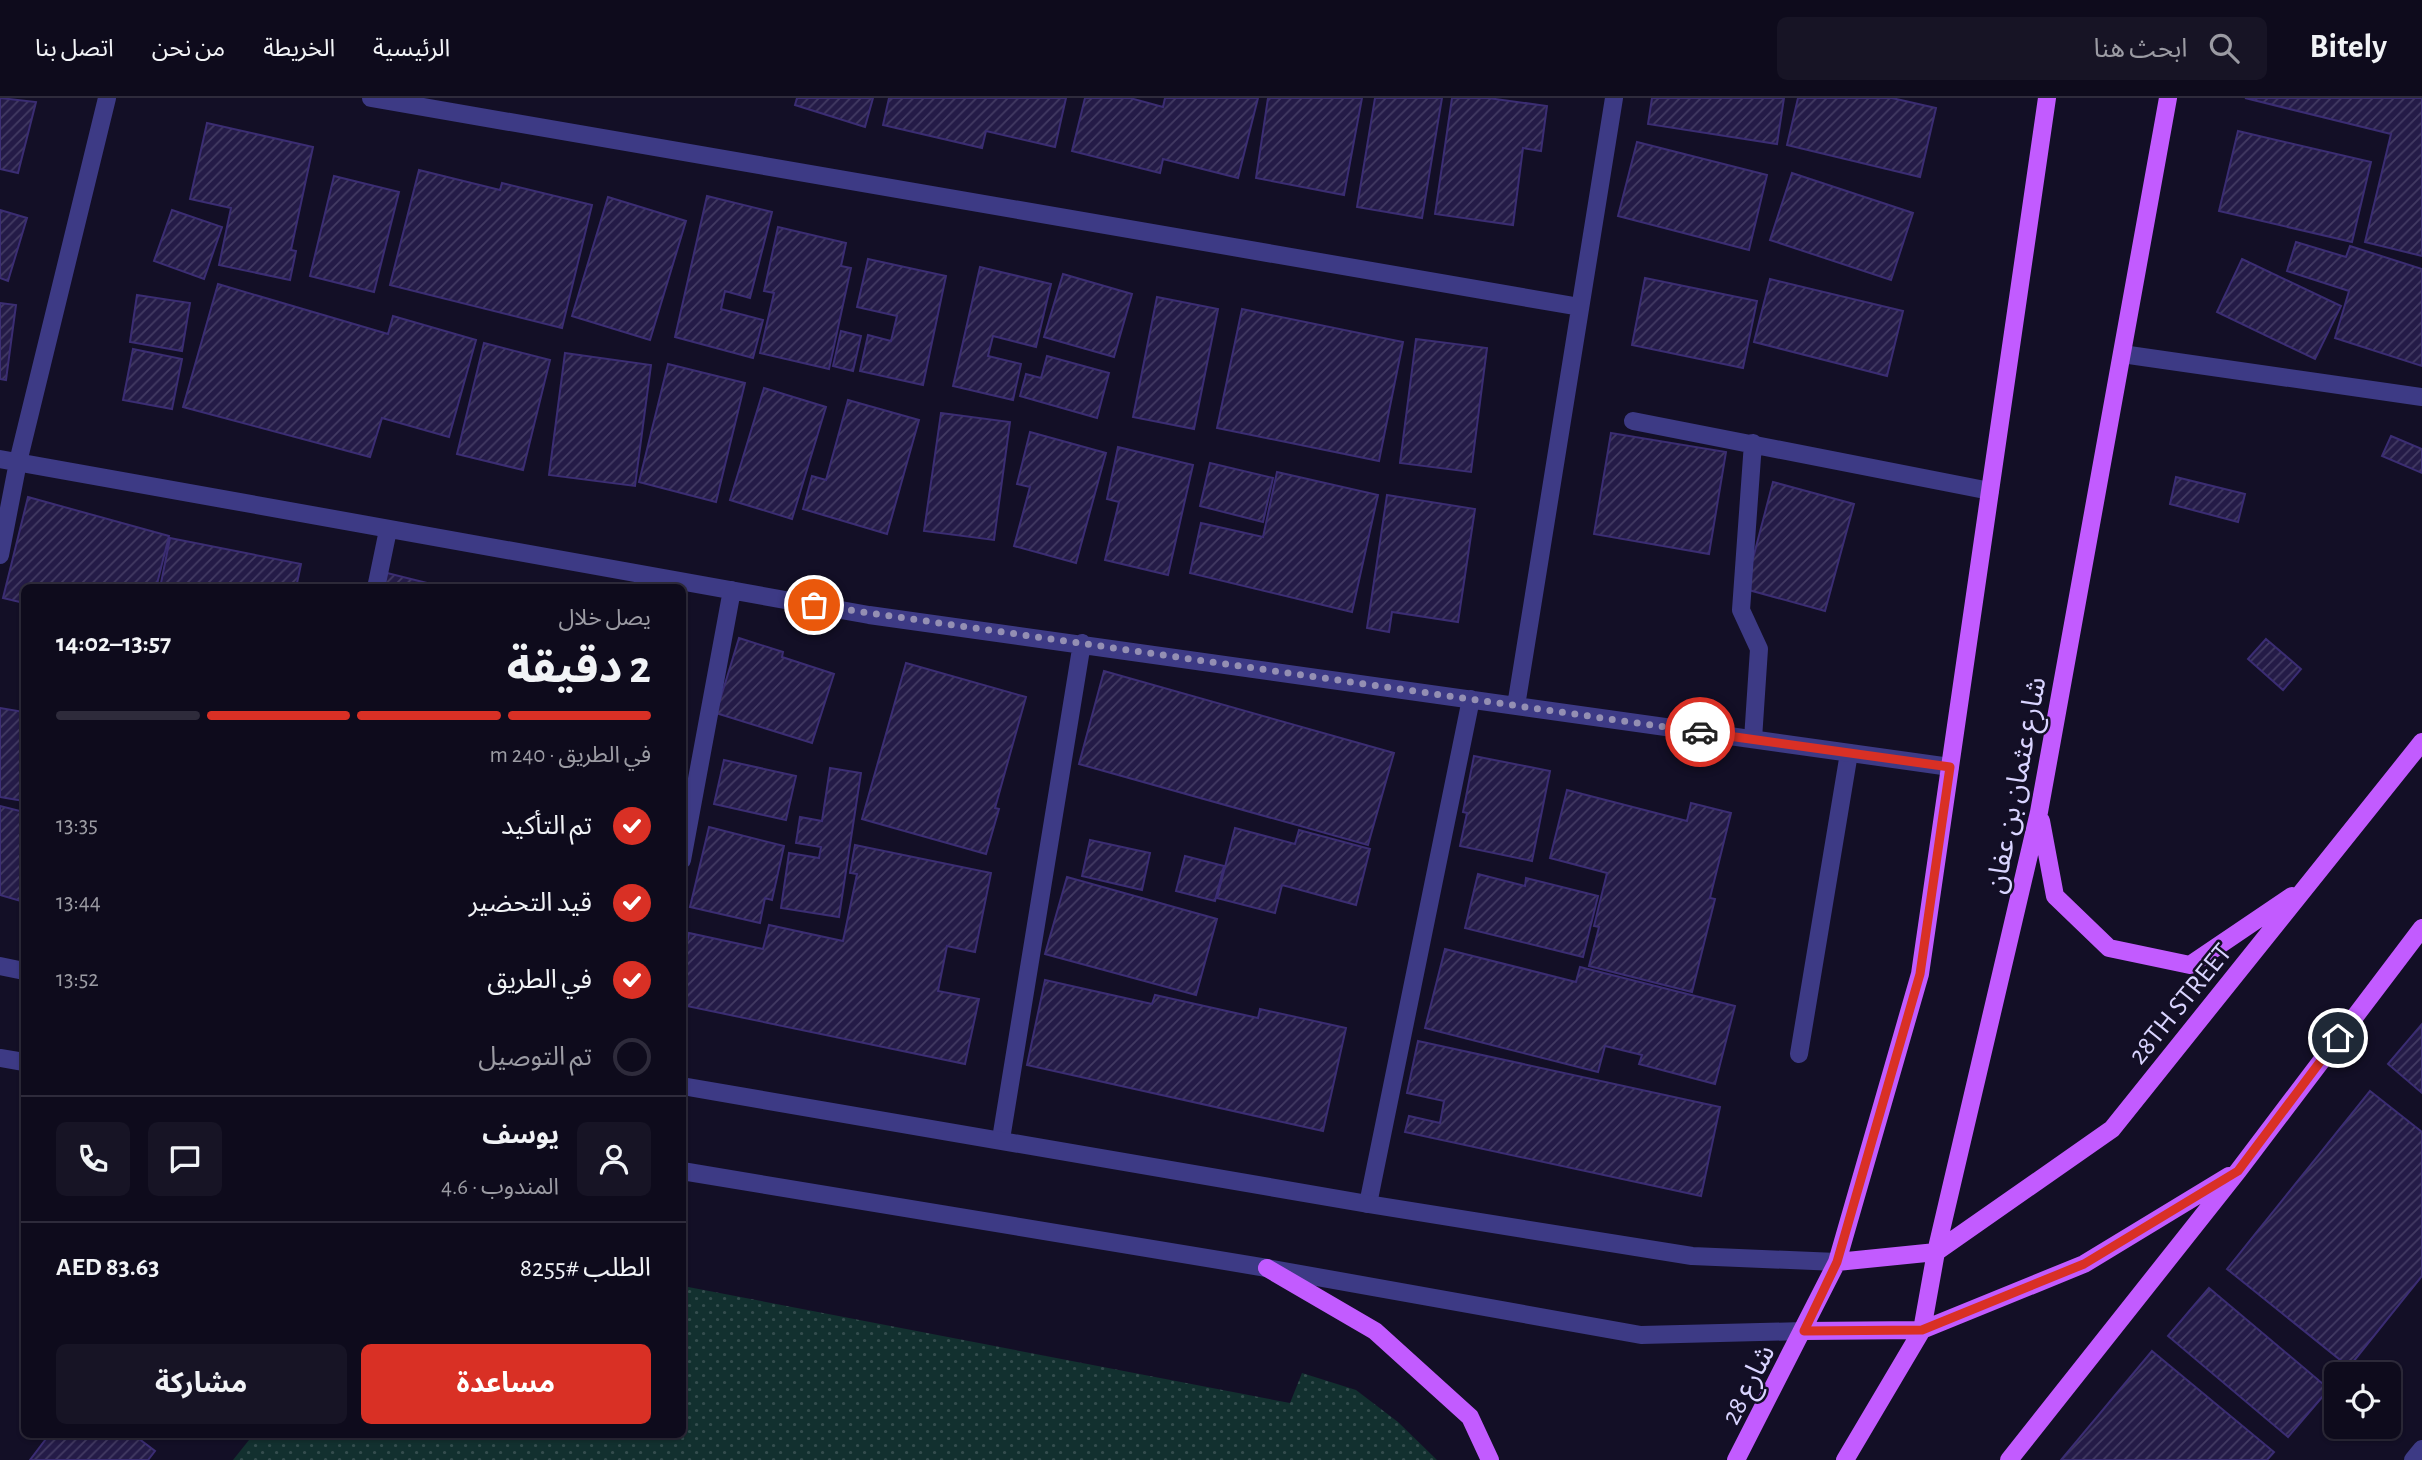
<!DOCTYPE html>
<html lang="ar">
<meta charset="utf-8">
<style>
:root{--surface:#0e0b1c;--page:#171425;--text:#f1f3f6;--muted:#9b9ba3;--line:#2e2b3b;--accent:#d93025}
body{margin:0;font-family:"Alegreya Sans","Noto Sans Arabic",sans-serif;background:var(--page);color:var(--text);direction:rtl;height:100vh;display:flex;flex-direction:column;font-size:26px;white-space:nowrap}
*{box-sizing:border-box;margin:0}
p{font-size:23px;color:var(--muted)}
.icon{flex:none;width:38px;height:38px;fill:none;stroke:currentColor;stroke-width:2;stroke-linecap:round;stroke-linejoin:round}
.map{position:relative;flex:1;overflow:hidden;direction:ltr}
.details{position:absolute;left:21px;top:486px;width:665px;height:854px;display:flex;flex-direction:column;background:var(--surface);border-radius:10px;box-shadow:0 2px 5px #0004,0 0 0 2px var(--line);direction:rtl}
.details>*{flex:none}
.controls{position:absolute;left:2324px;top:1264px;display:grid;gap:14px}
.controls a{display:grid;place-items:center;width:77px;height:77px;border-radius:10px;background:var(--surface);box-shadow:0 2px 5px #0004,0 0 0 2px var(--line);font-size:35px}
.pin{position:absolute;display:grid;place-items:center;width:60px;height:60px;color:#fff;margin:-30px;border:4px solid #fff;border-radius:50%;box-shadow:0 2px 7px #0007}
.courier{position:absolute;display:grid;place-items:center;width:70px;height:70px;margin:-35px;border:5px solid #d93025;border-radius:50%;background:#fff;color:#222;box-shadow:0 2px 9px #0007}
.overview em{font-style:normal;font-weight:700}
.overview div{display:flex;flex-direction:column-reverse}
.overview{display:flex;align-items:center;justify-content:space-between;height:119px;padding:0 35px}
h1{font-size:46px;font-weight:700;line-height:52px}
.bar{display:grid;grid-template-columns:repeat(4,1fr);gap:10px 7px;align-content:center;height:84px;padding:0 35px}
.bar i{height:9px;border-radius:5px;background:var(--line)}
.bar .on{background:var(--accent)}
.bar p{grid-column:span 4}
.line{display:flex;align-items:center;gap:18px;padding:0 35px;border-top:2px solid var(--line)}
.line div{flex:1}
.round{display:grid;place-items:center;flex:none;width:74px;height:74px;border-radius:10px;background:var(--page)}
ol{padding:0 35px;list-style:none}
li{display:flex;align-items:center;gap:21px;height:77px}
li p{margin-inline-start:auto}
li .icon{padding:7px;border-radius:50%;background:var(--accent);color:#fff;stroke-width:4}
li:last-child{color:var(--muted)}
li i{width:38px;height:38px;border:4px solid var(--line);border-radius:50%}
.primary-button{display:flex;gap:14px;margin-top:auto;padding:14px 35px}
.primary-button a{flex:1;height:80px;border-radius:10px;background:var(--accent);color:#fff;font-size:28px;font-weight:700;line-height:80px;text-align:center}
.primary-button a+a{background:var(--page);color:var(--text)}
header{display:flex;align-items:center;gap:42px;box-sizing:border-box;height:98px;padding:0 35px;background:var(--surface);border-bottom:2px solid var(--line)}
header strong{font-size:33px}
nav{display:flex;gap:38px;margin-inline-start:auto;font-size:24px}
.search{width:490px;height:63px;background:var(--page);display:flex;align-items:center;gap:18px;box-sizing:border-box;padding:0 24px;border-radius:10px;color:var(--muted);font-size:26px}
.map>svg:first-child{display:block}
.park{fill:url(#park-dots)}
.building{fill:url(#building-hatch);stroke:#3b2d73;stroke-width:2}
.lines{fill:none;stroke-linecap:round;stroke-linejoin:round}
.service{stroke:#3d3a85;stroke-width:18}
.minor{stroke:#3d3a85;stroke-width:18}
.tertiary{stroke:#3d3a85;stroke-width:18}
.primary{stroke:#c25bff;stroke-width:18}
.done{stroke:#948fb3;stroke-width:7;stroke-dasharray:0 12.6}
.route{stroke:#d93025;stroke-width:9}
.labels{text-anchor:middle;stroke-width:5;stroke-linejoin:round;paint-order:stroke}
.street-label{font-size:28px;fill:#d9d4ff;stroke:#130f26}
</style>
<header>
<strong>Bitely</strong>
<div class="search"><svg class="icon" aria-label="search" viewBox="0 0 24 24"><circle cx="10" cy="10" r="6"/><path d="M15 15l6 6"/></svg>ابحث هنا</div>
<nav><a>الرئيسية</a><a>الخريطة</a><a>من نحن</a><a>اتصل بنا</a></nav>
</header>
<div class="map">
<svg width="2422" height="1362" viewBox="0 0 2422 1362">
<defs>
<pattern id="park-dots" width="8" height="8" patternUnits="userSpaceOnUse" patternTransform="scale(1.75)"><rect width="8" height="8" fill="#12302f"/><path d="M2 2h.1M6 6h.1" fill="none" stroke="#344d4e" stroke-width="1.8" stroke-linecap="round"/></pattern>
<pattern id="building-hatch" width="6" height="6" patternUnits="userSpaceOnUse" patternTransform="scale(1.75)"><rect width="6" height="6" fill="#241b47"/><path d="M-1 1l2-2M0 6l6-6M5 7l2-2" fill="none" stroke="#433b63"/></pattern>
</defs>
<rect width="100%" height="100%" fill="#130f26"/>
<path class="park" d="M 683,1188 L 1290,1305 L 1302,1275 L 1356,1292 L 1398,1324 L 1437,1362 L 233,1362 L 253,1337 L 682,1337 Z"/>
<path class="building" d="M 0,0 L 36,4 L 18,75 L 0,71 Z
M 797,0 L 873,0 L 865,29 L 795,7 Z
M 889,0 L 1066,0 L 1055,49 L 986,33 L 982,50 L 883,27 Z
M 1085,0 L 1130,0 L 1163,9 L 1165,0 L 1258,0 L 1238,80 L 1163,61 L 1160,75 L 1072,53 Z
M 1268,0 L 1362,0 L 1344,97 L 1256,80 Z
M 1375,0 L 1442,0 L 1422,120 L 1357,109 Z
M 1452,0 L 1488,0 L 1547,8 L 1541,53 L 1523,50 L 1513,127 L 1435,116 Z
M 1652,0 L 1784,0 L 1777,46 L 1648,26 Z
M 1798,0 L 1892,0 L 1936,10 L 1920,79 L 1787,47 Z
M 2245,0 L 2422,0 L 2422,158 L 2365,144 L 2391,36 Z
M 207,25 L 313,49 L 291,152 L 296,153 L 290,182 L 219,167 L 231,110 L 190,101 Z
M 2238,33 L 2371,64 L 2352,144 L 2219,113 Z
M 1637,44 L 1767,77 L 1749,152 L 1618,118 Z
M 419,72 L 500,92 L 502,85 L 592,107 L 562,230 L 390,187 Z
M 1792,75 L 1913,115 L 1891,182 L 1770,142 Z
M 334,78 L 399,94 L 374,194 L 310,178 Z
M 707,98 L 772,114 L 750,200 L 725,193 L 721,211 L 763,222 L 753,260 L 675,239 Z
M 608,99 L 686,123 L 650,242 L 572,218 Z
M 0,112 L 27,120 L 8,183 L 0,180 Z
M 172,112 L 222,129 L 204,181 L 154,163 Z
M 778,129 L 846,145 L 841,168 L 851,170 L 829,271 L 760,255 L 774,195 L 764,193 Z
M 2296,144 L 2346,159 L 2350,148 L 2422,171 L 2422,268 L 2335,240 L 2349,193 L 2287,173 Z
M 868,161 L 946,178 L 923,287 L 860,273 L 868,237 L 891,243 L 897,218 L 857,209 Z
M 2242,161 L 2341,208 L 2315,261 L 2217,214 Z
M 980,169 L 1051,186 L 1036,249 L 993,238 L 988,258 L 1021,266 L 1013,302 L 953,288 Z
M 1063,176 L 1132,196 L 1114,259 L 1044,239 Z
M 1645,180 L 1757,203 L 1743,270 L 1632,247 Z
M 1770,181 L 1903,213 L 1887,278 L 1754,244 Z
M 218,186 L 388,236 L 393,218 L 476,242 L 449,339 L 382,320 L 370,359 L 183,309 Z
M 137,197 L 190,205 L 182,253 L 130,244 Z
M 1157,199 L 1218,211 L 1194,331 L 1133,319 Z
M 0,205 L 16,207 L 6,282 L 0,281 Z
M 1242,211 L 1403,244 L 1379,363 L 1217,330 Z
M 841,233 L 861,238 L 853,273 L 833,268 Z
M 1416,241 L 1487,250 L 1471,374 L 1400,365 Z
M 484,245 L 550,262 L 523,372 L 457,356 Z
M 133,251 L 182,261 L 172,311 L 123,302 Z
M 565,255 L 651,267 L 635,388 L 549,377 Z
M 1047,258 L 1109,275 L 1097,320 L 1020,298 L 1026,276 L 1041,280 Z
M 668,266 L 745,285 L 716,404 L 639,384 Z
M 764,290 L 826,309 L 792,421 L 730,402 Z
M 848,302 L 919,322 L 887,436 L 803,411 L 812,378 L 826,382 Z
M 941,315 L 1010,324 L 994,442 L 924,433 Z
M 1030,334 L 1106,355 L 1076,465 L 1014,448 L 1030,389 L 1017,386 Z
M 1611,335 L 1726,354 L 1709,456 L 1594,436 Z
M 2391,338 L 2422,351 L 2422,375 L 2382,358 Z
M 1118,349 L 1193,367 L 1168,477 L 1105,462 L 1119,404 L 1107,401 Z
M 1210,365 L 1273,380 L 1263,424 L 1200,408 Z
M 1277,374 L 1378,397 L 1352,514 L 1190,475 L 1201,425 L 1263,439 Z
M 2176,379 L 2245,396 L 2238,424 L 2170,406 Z
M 1773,384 L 1854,406 L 1825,513 L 1745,491 Z
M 1387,397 L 1475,411 L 1458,524 L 1392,514 L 1389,534 L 1367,530 Z
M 28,399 L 169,438 L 156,490 L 24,490 L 24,505 L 3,500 Z
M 170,440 L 301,466 L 296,490 L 160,490 Z
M 387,475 L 447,490 L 383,490 Z
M 739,540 L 783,554 L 782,559 L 834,576 L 812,645 L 716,615 Z
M 2266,541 L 2301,571 L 2283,592 L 2248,561 Z
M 906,565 L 1026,599 L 995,710 L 999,711 L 986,756 L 862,721 Z
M 1104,573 L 1394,655 L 1368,747 L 1079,666 Z
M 0,610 L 24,614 L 24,703 L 0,699 Z
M 1474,658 L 1550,673 L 1532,763 L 1460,748 L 1467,715 L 1463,714 Z
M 724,662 L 796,678 L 786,722 L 714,706 Z
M 830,670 L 861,675 L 839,819 L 781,810 L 789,755 L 819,760 L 821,749 L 796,745 L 800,719 L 822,723 Z
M 1567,692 L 1687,723 L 1691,705 L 1731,715 L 1710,800 L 1715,801 L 1692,894 L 1589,868 L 1599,829 L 1594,828 L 1607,775 L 1550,760 Z
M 0,708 L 24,714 L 24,804 L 0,797 Z
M 709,729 L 784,748 L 772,802 L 765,800 L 760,825 L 690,809 Z
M 1235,730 L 1295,746 L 1299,732 L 1370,751 L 1356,807 L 1282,787 L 1275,815 L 1217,800 Z
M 1090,742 L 1150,755 L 1142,792 L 1082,778 Z
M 855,747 L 991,775 L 975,854 L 947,848 L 938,893 L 979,901 L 965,966 L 682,907 L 682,867 L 689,835 L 763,851 L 769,827 L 843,843 L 857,776 L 850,775 Z
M 1185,758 L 1224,768 L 1215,803 L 1176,793 Z
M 1478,776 L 1525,788 L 1526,780 L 1598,798 L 1583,859 L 1465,830 Z
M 1067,779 L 1217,821 L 1196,897 L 1045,856 Z
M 1445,851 L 1576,884 L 1580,869 L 1735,908 L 1715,986 L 1639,966 L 1642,957 L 1605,948 L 1598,974 L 1425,930 Z
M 1045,882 L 1152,906 L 1155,897 L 1258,920 L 1260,911 L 1346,930 L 1323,1033 L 1027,967 Z
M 2422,926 L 2422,995 L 2388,966 Z
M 1418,943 L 1720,1009 L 1701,1098 L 1405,1034 L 1409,1018 L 1440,1025 L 1444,1003 L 1407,995 Z
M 2370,993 L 2422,1034 L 2422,1178 L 2349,1269 L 2227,1171 Z
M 2209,1190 L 2329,1291 L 2288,1339 L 2168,1238 Z
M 2152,1253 L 2274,1354 L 2267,1362 L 2061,1362 Z
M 49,1337 L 134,1337 L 155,1353 L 148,1362 L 30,1362 Z"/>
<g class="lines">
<path class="service" d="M 1633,323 L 1990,393
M 1753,641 L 1759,551 L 1741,512 L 1753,345
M 1799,956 L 1849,655"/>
<path class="minor" d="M 371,0 L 1580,209
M 2122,256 L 2422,299
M 0,361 L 869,517 L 1950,669
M 0,457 L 18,364 L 107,0
M 376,490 L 388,432
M 1516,608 L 1614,0
M 682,762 L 732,492
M 1001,1041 L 1082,545
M 1368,1106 L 1471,601
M 2413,1362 L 2422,1351"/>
<path class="tertiary" d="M 0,868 L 24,873
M 0,960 L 24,964
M 682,988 L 1368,1106 L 1692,1158 L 1837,1164
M 682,1073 L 1267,1170 L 1641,1237 L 1804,1233"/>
<path class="primary" d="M 2041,723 L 2055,798 L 2109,850 L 2190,867 L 2292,798
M 1837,1164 L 1936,1154 L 2112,1031 L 2422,644
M 1267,1170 L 1375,1233 L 1470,1319 L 1490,1362
M 1804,1233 L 1922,1232 L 2084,1166 L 2229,1078
M 1736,1362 L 1837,1164 L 1920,876 L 2047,0
M 1845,1362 L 1922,1232 L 1936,1154 L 2039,714 L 2168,0
M 2009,1362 L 2238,1073 L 2422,830"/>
</g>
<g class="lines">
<path class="done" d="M 814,507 L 1700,634"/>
<path class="route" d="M 1700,634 L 1950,669 L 1920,876 L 1837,1164 L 1804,1233 L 1922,1232 L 2084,1166 L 2238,1073 L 2338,940"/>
</g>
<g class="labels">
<g class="street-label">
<text transform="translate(2015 687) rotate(-79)" y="10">شارع عثمان بن عفان</text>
<text transform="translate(2179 905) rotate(-51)" y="10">28TH STREET</text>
<text transform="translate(1747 1286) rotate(-63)" y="10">شارع 28</text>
</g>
</g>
</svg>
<div class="controls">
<a><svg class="icon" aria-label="locate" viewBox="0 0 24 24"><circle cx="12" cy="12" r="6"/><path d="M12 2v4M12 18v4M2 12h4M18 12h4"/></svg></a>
</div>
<div class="pin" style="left:814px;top:507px;background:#ea580c"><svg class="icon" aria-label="bag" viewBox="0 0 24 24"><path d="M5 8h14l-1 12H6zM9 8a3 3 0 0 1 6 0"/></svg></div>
<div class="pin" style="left:2338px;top:940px;background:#1f2937"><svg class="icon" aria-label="home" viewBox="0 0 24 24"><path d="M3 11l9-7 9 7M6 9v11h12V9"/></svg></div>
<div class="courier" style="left:1700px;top:634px"><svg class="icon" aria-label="car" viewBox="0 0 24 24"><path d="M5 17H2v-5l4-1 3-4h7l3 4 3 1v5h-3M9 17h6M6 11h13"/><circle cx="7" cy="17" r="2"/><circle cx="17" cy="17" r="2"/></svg></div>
<section class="details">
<div class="overview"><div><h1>2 دقيقة</h1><p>يصل خلال</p></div><em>13:57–14:02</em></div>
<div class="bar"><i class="on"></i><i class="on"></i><i class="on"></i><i></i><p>في الطريق · 240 m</p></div>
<ol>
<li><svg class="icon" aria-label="check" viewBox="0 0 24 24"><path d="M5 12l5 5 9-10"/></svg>تم التأكيد<p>13:35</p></li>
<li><svg class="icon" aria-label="check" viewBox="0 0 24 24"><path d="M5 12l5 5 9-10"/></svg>قيد التحضير<p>13:44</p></li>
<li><svg class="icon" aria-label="check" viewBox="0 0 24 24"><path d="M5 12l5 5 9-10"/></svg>في الطريق<p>13:52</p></li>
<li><i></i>تم التوصيل</li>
</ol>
<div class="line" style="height:126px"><a class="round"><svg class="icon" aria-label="person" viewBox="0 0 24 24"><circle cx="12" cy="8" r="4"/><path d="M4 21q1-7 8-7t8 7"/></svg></a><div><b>يوسف</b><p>المندوب · 4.6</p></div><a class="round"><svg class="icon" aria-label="chat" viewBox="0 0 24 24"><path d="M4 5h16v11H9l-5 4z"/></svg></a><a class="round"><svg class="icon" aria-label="phone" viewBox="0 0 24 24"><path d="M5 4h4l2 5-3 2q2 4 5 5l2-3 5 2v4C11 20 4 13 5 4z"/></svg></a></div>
<div class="line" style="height:91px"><div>الطلب #8255</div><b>AED 83.63</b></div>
<div class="primary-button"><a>مساعدة</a><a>مشاركة</a></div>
</section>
</div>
